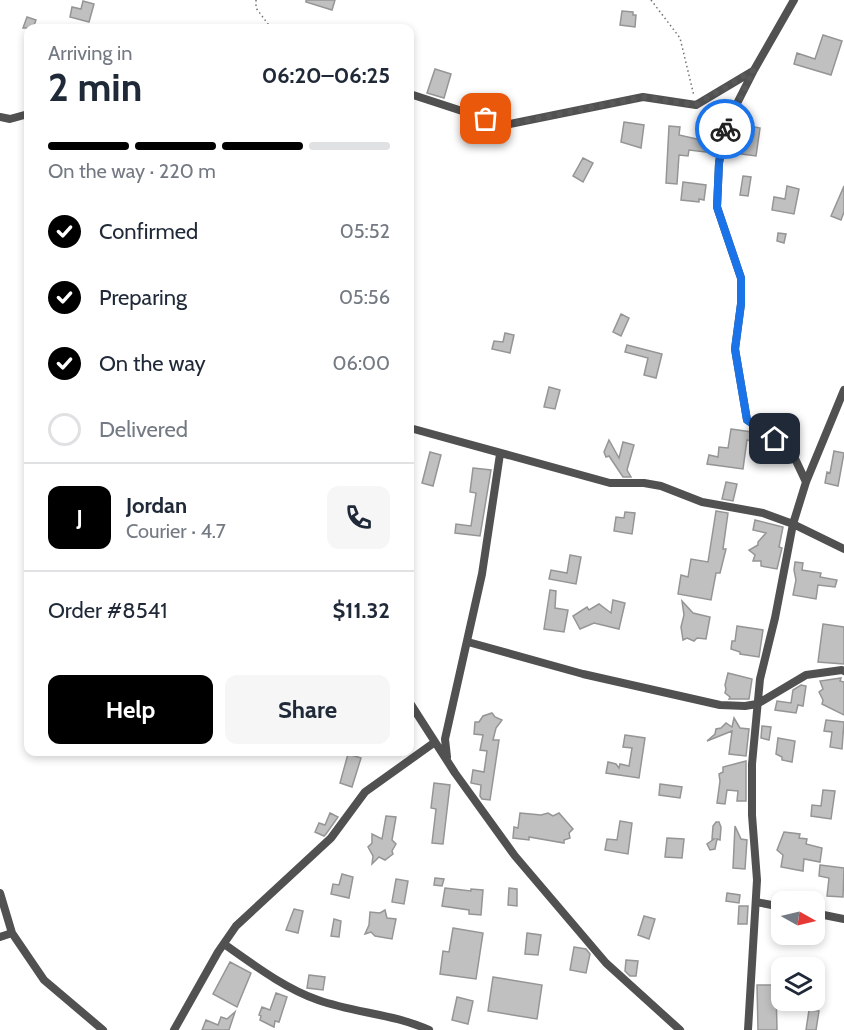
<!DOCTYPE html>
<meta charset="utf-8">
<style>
:root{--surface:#fff;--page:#f6f6f7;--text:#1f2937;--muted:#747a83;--line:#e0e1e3;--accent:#000}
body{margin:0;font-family:Cabin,sans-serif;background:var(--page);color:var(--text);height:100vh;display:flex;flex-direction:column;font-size:22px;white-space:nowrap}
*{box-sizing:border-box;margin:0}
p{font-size:20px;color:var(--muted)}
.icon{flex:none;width:33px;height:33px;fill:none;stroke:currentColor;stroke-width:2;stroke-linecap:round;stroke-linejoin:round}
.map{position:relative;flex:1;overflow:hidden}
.side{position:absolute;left:24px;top:24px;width:390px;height:732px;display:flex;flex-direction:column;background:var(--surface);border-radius:12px;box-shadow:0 3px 9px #0003}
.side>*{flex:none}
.needle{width:39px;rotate:98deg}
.fabs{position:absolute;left:771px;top:891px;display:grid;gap:12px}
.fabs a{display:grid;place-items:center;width:54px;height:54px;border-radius:12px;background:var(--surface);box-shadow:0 3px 9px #0003;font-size:30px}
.pin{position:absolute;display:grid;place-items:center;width:51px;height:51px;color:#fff;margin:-26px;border-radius:12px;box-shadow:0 3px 9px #0006}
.courier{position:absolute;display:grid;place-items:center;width:60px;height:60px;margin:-30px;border:4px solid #1a73e8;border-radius:50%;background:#fff;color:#222;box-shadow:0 2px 8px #0007}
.summary em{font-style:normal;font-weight:700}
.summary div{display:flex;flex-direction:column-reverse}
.summary{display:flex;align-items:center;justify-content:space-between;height:102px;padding:0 24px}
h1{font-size:39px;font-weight:700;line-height:45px}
.bar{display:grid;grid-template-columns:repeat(4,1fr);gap:9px 6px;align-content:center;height:72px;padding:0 24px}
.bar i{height:8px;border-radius:4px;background:var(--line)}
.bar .current{background:var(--accent)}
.bar p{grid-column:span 4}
.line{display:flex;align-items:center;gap:15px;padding:0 24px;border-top:2px solid var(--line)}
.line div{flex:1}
.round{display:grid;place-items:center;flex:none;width:63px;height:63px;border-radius:12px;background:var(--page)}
ol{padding:0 24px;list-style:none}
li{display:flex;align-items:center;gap:18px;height:66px}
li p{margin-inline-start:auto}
li .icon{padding:6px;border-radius:50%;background:var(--accent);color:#fff;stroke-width:4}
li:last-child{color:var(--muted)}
li i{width:33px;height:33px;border:3px solid var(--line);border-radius:50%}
.action{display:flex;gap:12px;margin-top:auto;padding:12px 24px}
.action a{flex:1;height:69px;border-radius:12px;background:var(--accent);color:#fff;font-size:24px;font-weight:700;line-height:69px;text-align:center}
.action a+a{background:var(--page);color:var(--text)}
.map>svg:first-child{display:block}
.building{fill:#c0c0c0;stroke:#959595;stroke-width:1.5}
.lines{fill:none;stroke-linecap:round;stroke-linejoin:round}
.path{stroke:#737373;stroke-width:1.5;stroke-dasharray:1.5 3;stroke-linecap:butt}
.street{stroke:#515151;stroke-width:8}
.done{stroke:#595959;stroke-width:6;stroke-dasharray:0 10.8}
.route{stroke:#1a73e8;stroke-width:8}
</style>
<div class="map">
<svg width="844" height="1030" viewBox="0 0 844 1030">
<rect width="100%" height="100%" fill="#fff"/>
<path class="building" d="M 306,0 L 335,0 L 332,10 L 306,2 Z
M 83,1 L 94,4 L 89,22 L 70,17 L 72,7 L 81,9 Z
M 622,11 L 633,12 L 633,15 L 636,15 L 635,27 L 620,25 Z
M 27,17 L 36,20 L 33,28 L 23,28 Z
M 823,35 L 842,41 L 831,75 L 794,64 L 797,53 L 815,59 Z
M 435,69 L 451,74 L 444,98 L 427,93 Z
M 624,122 L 644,125 L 641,148 L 621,142 Z
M 669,126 L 680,127 L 679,135 L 710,142 L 711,132 L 718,133 L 714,153 L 689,150 L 688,156 L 679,155 L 677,184 L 666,183 Z
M 750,126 L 760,128 L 756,156 L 727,152 L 730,139 L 748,142 Z
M 583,158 L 593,163 L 583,182 L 573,176 Z
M 743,176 L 751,177 L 748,196 L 740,195 Z
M 683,182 L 706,185 L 704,200 L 699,199 L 699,202 L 681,200 Z
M 787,186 L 799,189 L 794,214 L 772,210 L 774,197 L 785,199 Z
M 844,186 L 844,212 L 841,220 L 831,216 Z
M 778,233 L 786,234 L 784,243 L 777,241 Z
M 621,314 L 629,318 L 621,336 L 613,332 Z
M 505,333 L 514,335 L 510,353 L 492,349 L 494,341 L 503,342 Z
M 627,345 L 662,354 L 656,378 L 644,375 L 648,358 L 625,352 Z
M 549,387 L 560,390 L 555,409 L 544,407 Z
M 731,429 L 752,432 L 751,441 L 747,440 L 743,469 L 707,464 L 709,455 L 718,457 L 719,447 L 728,448 Z
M 609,440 L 619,458 L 623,442 L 634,445 L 627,470 L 631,477 L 623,477 L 609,456 L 606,457 L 604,452 Z
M 834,451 L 844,453 L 838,486 L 825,483 L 827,472 L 830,473 Z
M 430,452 L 441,455 L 433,486 L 422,483 Z
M 473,468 L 491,470 L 480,536 L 455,533 L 456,524 L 471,526 L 476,493 L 470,492 Z
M 726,482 L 737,484 L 733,501 L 722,499 Z
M 716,511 L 728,513 L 723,549 L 726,549 L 720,573 L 716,573 L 711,600 L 678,594 L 681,575 L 688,577 L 691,559 L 708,562 Z
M 625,512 L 635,513 L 632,534 L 614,531 L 616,517 L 624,518 Z
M 755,520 L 783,527 L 779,547 L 782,548 L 777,569 L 761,566 L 761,561 L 753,561 L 755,555 L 749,550 L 758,545 L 758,542 L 766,533 L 753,530 Z
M 570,555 L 581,557 L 576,584 L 549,579 L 551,570 L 567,573 Z
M 795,562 L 803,563 L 802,570 L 821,573 L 820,577 L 837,580 L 835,587 L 818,585 L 816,599 L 793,595 L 796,580 L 794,570 Z
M 550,590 L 556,591 L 555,608 L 568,610 L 564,632 L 544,629 Z
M 613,600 L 625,603 L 619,629 L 594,623 L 580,629 L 573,616 L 587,607 L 589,610 L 599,604 L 611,613 Z
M 682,601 L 693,613 L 710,617 L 706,639 L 697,638 L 694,641 L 687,638 L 683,640 L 681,627 L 684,615 Z
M 823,624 L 844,627 L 844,664 L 818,662 Z
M 737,626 L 763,630 L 759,657 L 740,654 L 740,652 L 731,649 L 732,641 L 735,641 Z
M 728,673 L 752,679 L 749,699 L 729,699 L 730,697 L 725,693 L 726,689 L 725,685 Z
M 841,678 L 840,681 L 844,682 L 844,715 L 822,704 L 823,700 L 819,692 L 823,689 L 820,681 Z
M 801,685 L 806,686 L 803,706 L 798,705 L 796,713 L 775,710 L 777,701 L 791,703 L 793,690 Z
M 492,713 L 495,717 L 502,720 L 496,728 L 493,740 L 499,740 L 490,800 L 482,799 L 480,796 L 481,785 L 471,783 L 473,770 L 484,772 L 487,751 L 480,750 L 483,735 L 474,734 L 475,722 L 479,722 L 483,716 Z
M 734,718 L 740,728 L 749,729 L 746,756 L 729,754 L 732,731 L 707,741 L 715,734 L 716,729 L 721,728 L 726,723 L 732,727 Z
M 826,720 L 844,722 L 842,749 L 830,747 L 832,732 L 824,731 Z
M 762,726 L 771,727 L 769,740 L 761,738 Z
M 625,735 L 645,738 L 639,778 L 606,773 L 608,762 L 616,764 L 619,768 L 620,764 L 629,766 L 632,748 L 623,747 Z
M 778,738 L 795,741 L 792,762 L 782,760 L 782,757 L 776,754 Z
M 348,754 L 361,758 L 352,787 L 340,783 Z
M 746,761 L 746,801 L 737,801 L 738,791 L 727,790 L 725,804 L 717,803 L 720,781 L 719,774 L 723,772 L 723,767 Z
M 434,783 L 450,785 L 443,844 L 432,843 L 436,809 L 431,808 Z
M 660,784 L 682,787 L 680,798 L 659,795 Z
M 823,790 L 835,791 L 831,819 L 811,816 L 812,805 L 821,806 Z
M 330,813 L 338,817 L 326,834 L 324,836 L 315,832 L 319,823 L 325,825 Z
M 520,813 L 541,815 L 548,813 L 553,816 L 559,813 L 573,829 L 569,833 L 570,838 L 564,840 L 564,843 L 529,837 L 529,840 L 513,838 L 514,827 L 518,828 Z
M 386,816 L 396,817 L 392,840 L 396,844 L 392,851 L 393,854 L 385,860 L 379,857 L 372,864 L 373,856 L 368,847 L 372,843 L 372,834 L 382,839 Z
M 620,821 L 632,823 L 628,854 L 605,850 L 607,839 L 617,840 Z
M 716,822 L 719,822 L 721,827 L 720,840 L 717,839 L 715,849 L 710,850 L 707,844 L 714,839 L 712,839 L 713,826 Z
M 735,826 L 741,839 L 747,840 L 745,869 L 733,868 Z
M 784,832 L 800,834 L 799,838 L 807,839 L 806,844 L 822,848 L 820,862 L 804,859 L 803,871 L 781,867 L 783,855 L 777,850 Z
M 667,838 L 684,839 L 682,858 L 665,857 Z
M 820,865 L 844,868 L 843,897 L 827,896 L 829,878 L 819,876 Z
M 342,874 L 353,877 L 349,898 L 331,894 L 333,884 L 339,885 Z
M 435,878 L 444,879 L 442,886 L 434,885 Z
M 396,879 L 408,881 L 404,904 L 392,902 Z
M 445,888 L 471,891 L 471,889 L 483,890 L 481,915 L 469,914 L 469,910 L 442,906 Z
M 509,888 L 517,889 L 517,906 L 508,905 Z
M 727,893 L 740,895 L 739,903 L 726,901 Z
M 739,906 L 748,906 L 747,924 L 738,924 Z
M 294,909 L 303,911 L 298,933 L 286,930 Z
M 385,910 L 387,918 L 396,919 L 392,939 L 375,936 L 371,932 L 365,934 L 369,925 L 370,912 L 380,913 Z
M 644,916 L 655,919 L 649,939 L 638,935 Z
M 334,919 L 341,921 L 339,937 L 331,936 Z
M 453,928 L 483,933 L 476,979 L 440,974 L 443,951 L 449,952 Z
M 527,933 L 541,935 L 538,955 L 525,954 Z
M 574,947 L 586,949 L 590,954 L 586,973 L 570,970 Z
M 626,960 L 638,961 L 636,976 L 630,976 L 625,971 Z
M 230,962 L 251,973 L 237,1007 L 213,994 Z
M 309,975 L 325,977 L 323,990 L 307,988 Z
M 493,977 L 542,985 L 537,1019 L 488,1011 Z
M 757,985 L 776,985 L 777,1030 L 758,1030 Z
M 276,993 L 287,997 L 279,1022 L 275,1021 L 274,1027 L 260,1020 L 261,1016 L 259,1015 L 262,1007 L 270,1010 Z
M 457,997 L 473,1001 L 468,1024 L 452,1020 Z
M 809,1010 L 819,1011 L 816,1030 L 806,1030 Z
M 235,1012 L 229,1030 L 202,1030 L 206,1020 L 218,1025 L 221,1017 L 227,1019 Z"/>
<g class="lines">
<path class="path" d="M 256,0 L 256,8 L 271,28
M 651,0 L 680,38 L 694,96"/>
<path class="street" d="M 794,0 L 754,70 L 725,127 L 719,163 L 717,207 L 741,278 L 741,304 L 735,349 L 747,420 L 790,448 L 806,482
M 410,94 L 505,125 L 643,97 L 696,105 L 753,71
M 0,117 L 10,119 L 28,114
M 410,428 L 610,483 L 644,483 L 661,486 L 702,502 L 763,513 L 793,524 L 844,549
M 468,642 L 583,674 L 720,705 L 745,706 L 757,704 L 806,675 L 842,670 L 844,671
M 410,703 L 455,773 L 515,856 L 606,963 L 680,1030
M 447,757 L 445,739 L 482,574 L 500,454
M 0,893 L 12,933 L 44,980 L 103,1030
M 756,902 L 782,907
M 814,913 L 844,919
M 0,937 L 12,933
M 224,944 C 254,965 284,988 318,1000 C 355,1013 394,1014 429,1030
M 174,1030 L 218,952 L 236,926 L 331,838 L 365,792 L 435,742
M 748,1030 L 757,880 L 752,815 L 752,764 L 760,679 L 775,618 L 793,524 L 806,482 L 844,390"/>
</g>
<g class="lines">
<path class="done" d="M 486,119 L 505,125 L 643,97 L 696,105 L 754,70 L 725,129"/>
<path class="route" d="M 725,129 L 719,163 L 717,207 L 741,278 L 741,304 L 735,349 L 747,420 L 775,439"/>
</g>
</svg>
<div class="fabs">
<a><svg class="needle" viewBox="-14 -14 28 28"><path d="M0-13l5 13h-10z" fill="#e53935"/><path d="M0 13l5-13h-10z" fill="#747a83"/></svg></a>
<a><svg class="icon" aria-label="layers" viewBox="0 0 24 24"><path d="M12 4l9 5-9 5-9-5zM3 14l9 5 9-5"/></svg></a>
</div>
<div class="pin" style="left:486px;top:119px;background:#ea580c"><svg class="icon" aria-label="bag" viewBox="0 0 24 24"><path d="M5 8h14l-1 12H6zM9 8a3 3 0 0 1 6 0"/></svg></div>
<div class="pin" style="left:775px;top:439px;background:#1f2937"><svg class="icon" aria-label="home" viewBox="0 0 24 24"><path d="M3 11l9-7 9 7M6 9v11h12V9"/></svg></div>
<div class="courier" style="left:725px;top:129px"><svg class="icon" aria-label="bike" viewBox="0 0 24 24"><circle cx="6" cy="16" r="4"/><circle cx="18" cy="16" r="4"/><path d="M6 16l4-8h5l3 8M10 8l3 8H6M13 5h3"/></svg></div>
<section class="side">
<div class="summary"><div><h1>2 min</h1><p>Arriving in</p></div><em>06:20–06:25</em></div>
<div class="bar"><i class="current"></i><i class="current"></i><i class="current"></i><i></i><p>On the way · 220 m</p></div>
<ol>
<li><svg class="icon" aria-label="check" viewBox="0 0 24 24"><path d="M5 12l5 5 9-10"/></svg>Confirmed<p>05:52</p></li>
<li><svg class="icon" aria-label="check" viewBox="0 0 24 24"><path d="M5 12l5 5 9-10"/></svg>Preparing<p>05:56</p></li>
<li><svg class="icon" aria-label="check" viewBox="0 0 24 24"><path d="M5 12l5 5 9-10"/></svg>On the way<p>06:00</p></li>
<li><i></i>Delivered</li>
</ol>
<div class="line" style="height:108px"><b class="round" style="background:var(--accent);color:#fff">J</b><div><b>Jordan</b><p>Courier · 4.7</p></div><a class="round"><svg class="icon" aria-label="phone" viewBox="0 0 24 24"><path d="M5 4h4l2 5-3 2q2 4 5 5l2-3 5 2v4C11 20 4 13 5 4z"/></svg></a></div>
<div class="line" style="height:78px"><div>Order #8541</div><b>$11.32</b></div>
<div class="action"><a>Help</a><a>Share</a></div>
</section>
</div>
